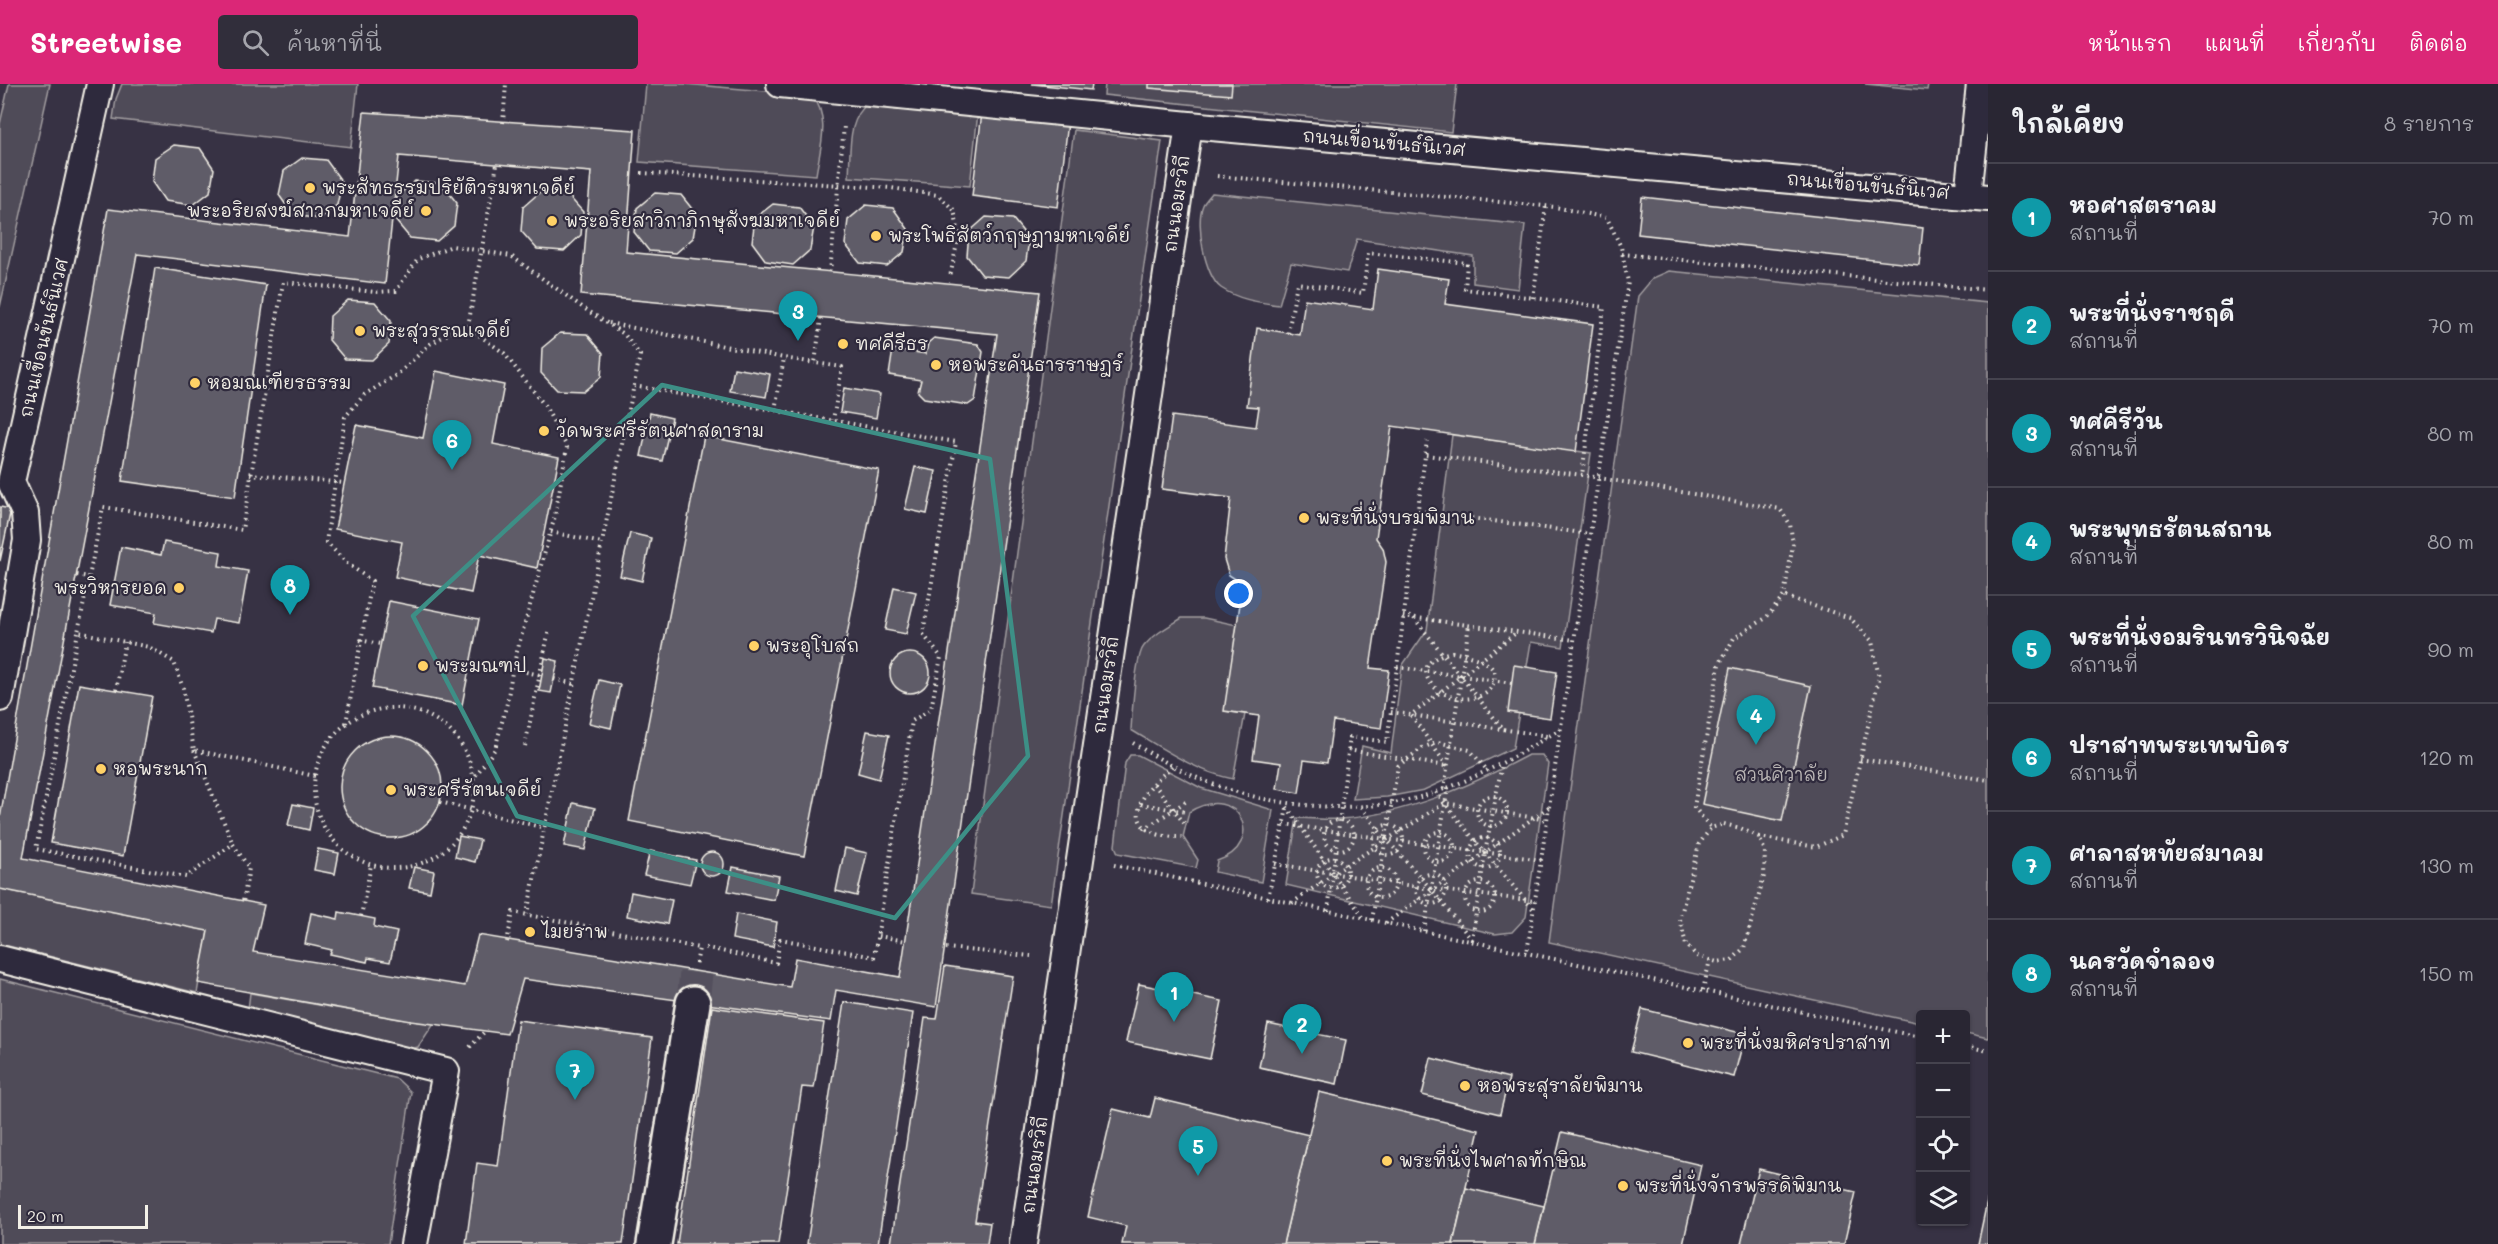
<!DOCTYPE html>
<html lang="th">
<head>
<meta charset="utf-8">
<style>
  body { margin:0; font-family:Mali,"Playpen Sans Thai",sans-serif; background:#312e3b; color:#f1f3f6 }
  .controls { position:absolute; right:18px; bottom:18px; display:grid; overflow:hidden; border-radius:6px; box-shadow:0 2px 4px #0004 }
  .controls button { width:54px; height:54px; display:grid; place-items:center; padding:0; border:0; border-bottom:2px solid #45434e; background:#292633; color:#f1f3f6; font:30px sans-serif }
  .scale { position:absolute; left:18px; bottom:15px; width:130px; box-sizing:border-box; padding-left:6px; border:3px solid #f4f1e8; border-top:0; font-size:16px; line-height:21px; white-space:nowrap; color:#f4f1e8; -webkit-text-stroke:4px #2f2a3d; paint-order:stroke }
  .you { position:absolute; left:1239px; top:510px; width:21px; height:21px; margin:-15px; border:4px solid #fff; border-radius:50%; background:#1a73e8; box-shadow:0 0 0 9px #1a73e833 }
  .badge { display:grid; place-items:center; width:39px; height:39px; border-radius:50%; background:#db2777; color:#fff; font-size:20px; font-weight:700 }
  .pin { position:absolute; translate:-50% -50px; filter:drop-shadow(0 2px 3px #0008) }
  .pin::after { content:''; position:absolute; top:32px; width:21px; height:18px; background:inherit; clip-path:polygon(0 0,100% 0,50% 100%) }
  .list { margin:0; padding:0; list-style:none }
  h2 { display:flex; justify-content:space-between; align-items:center; height:78px; margin:0; padding:0 24px; font-size:26px }
  h2 small { font-size:20px; font-weight:400; color:#a5a5ac }
  .list li { display:grid; grid-template-columns:39px 1fr auto; gap:18px; align-items:center; box-sizing:border-box; height:108px; padding:0 24px; border-top:2px solid #45434e }
  .list b { display:block; font-size:22px; white-space:nowrap }
  .list p { margin:0; font-size:20px; white-space:nowrap; color:#a5a5ac }
  .list em { font-size:20px; font-style:normal; color:#a5a5ac }
  .icon { flex:none; width:33px; height:33px; fill:none; stroke:currentColor; stroke-width:2; stroke-linecap:round; stroke-linejoin:round }
  .map { position:relative; flex:none; width:1988px; height:1160px; overflow:hidden }
  header { display:flex; align-items:center; gap:36px; box-sizing:border-box; height:84px; padding:0 30px; background:#db2777; color:#fff }
  header strong { font-size:28px }
  nav { display:flex; gap:33px; margin-inline-start:auto; font-size:21px }
  .search { width:420px; height:54px; background:#312e3b; display:flex; align-items:center; gap:15px; box-sizing:border-box; padding:0 21px; border-radius:6px; color:#a5a5ac; font-size:22px }
  main { display:flex }
  aside { flex:1; background:#292633 }
  .map>svg:first-child { display:block }
  .green { fill:#504b59; stroke:#a29ea0; stroke-width:1.5 }
  .building { fill:#5f5c67; stroke:#f4f1e8; stroke-width:1.5; fill-rule:evenodd }
  .lines { fill:none; stroke-linecap:round; stroke-linejoin:round }
  .pedestrian-tunnel { stroke:#534f5d; stroke-width:33; stroke-dasharray:33 16; stroke-linecap:butt }
  .service-casing { stroke:#f4f1e8; stroke-width:30 }
  .pedestrian-casing { stroke:#f4f1e8; stroke-width:38 }
  .path { stroke:#f4f1e8; stroke-width:4; stroke-dasharray:1.5 4.5; stroke-linecap:butt }
  .service { stroke:#2f2a3d; stroke-width:26 }
  .pedestrian { stroke:#2f2a3d; stroke-width:33 }
  .marked { fill:none; stroke:#3d8f86; stroke-width:4.5; stroke-linejoin:round }
  .poi-dot { fill:#ffd166; stroke:#2f2a3d; stroke-width:2 }
  .labels { text-anchor:middle; stroke-width:4.5; stroke-linejoin:round; paint-order:stroke }
  .street-label { font-size:18px; fill:#f4f1e8; stroke:#2f2a3d }
  .poi-label { font-size:18px; fill:#f4f1e8; stroke:#2f2a3d; text-anchor:start }
  .park-label { font-size:18px; fill:#bbb7b6; stroke:#2f2a3d }
</style>
</head>
<body>
<header>
<strong>Streetwise</strong>
<div class="search"><svg class="icon" aria-label="search" viewBox="0 0 24 24"><circle cx="10" cy="10" r="6"/><path d="M15 15l6 6"/></svg>ค้นหาที่นี่</div>
<nav><a>หน้าแรก</a><a>แผนที่</a><a>เกี่ยวกับ</a><a>ติดต่อ</a></nav>
</header>
<main>
<div class="map">
<svg width="1988" height="1160" viewBox="0 0 1988 1160">
  <rect width="100%" height="100%" fill="#373244"/>
  <filter id="ink" filterUnits="userSpaceOnUse"><feTurbulence type="fractalNoise" baseFrequency=".0167" numOctaves="2"/><feDisplacementMap in="SourceGraphic" scale="12" xChannelSelector="R" yChannelSelector="G"/><feConvolveMatrix kernelMatrix="1 2 1 2 8 2 1 2 1" color-interpolation-filters="sRGB"/></filter>
  <g filter="url(#ink)">
    <g class="green">
      <polygon points="9,0 50,0 0,223 0,40"/>
      <polygon points="122,0 358,0 351,63 113,35 116,15"/>
      <path d="M646 0H684L812 11C831 34 820 64 816 91L639 78Z"/>
      <polygon points="1105,0 1457,0 1451,48 1104,11"/>
      <polygon points="1865,0 1928,0 1927,6"/>
      <path d="M870 17 978 28 970 102 849 93C851 64 846 37 870 17Z"/>
      <polygon points="1074,46 1162,57 1051,821 971,810"/>
      <path d="M1212 109 1525 141 1518 205 1473 199V172L1357 155 1347 188 1291 179 1279 221C1258 218 1239 216 1221 204 1205 193 1195 139 1203 121 1205 117 1209 113 1212 109Z"/>
      <polygon points="1669,187 1988,219 1988,954 1966,949 1966,930 1920,930 1920,939 1549,858 1638,212 1653,194"/>
      <polygon points="1452,351 1591,369 1563,563 1531,558 1513,664 1424,706 1387,713 1353,715 1362,662 1391,669 1402,582 1427,546"/>
      <path d="M1182 534H1204L1237 541 1225 627 1245 630 1233 695C1195 687 1165 666 1131 646 1132 631 1135 572 1144 562 1154 550 1169 542 1182 534Z"/>
      <path d="M1130 671H1138L1201 704 1273 726 1261 798 1215 788 1217 777C1268 760 1239 697 1189 728L1183 753 1198 776 1196 784 1118 769 1115 762 1125 679Z"/>
      <path d="M1528 671H1542L1548 680 1526 833 1512 848 1495 850 1286 801 1297 734C1311 734 1325 736 1339 735 1406 731 1470 702 1528 671Z"/>
      <polygon points="0,805 208,847 197,909 0,860"/>
      <polygon points="0,895 397,995 411,1008 388,1160 0,1160"/>
      <polygon points="250,909 411,937 434,939 418,963 400,968 248,926"/>
    </g>
    <g class="building">
      <polygon points="1032,0 1092,0 1091,6"/>
      <polygon points="1149,0 1232,0 1231,11 1149,4"/>
      <path d="M364 28 635 46 626 168 1040 208 936 923 836 906 831 937 523 895 507 950 411 937 198 899 208 847 0 805V734L108 125 350 153ZM399 72 591 88 581 211 997 250 900 893 795 874 790 903 478 851 465 902 253 868 264 821 23 774 137 170 385 200Z"/>
      <polygon points="982,28 1068,38 1058,123 972,112"/>
      <polygon points="174,61 200,64 214,85 210,108 193,121 165,117 152,98 155,74"/>
      <polygon points="302,74 326,76 342,98 337,121 320,135 293,131 279,111 284,87"/>
      <polygon points="415,97 441,99 457,119 454,142 437,157 410,154 395,136 397,112"/>
      <polygon points="540,108 566,109 583,128 581,151 564,167 537,165 521,147 523,123"/>
      <polygon points="655,109 681,111 697,131 693,154 676,169 649,167 634,148 637,124"/>
      <polygon points="1642,113 1923,144 1919,181 1638,150"/>
      <polygon points="773,120 799,123 814,143 810,166 793,181 766,177 752,158 755,134"/>
      <polygon points="866,121 893,124 908,145 904,168 887,182 860,179 845,160 848,136"/>
      <polygon points="986,133 1013,135 1029,155 1026,177 1009,193 982,191 967,172 969,148"/>
      <polygon points="155,184 266,201 235,413 122,397"/>
      <polygon points="1378,185 1449,195 1445,220 1593,240 1576,368 1392,342 1376,454 1383,464 1386,478 1370,584 1389,586 1381,644 1333,637 1327,679 1304,676 1299,709 1277,705 1281,679 1253,675 1259,632 1224,627 1243,500 1229,491 1224,475 1231,414 1162,405 1172,332 1256,343 1259,323 1247,322 1257,244 1300,251 1305,215 1373,225"/>
      <polygon points="348,216 375,218 391,237 389,260 372,276 345,275 329,256 330,232"/>
      <polygon points="560,249 587,250 603,269 601,293 584,307 557,306 541,289 542,264"/>
      <polygon points="934,254 978,260 983,268 975,316 968,321 924,314 918,308 921,296 889,291 893,265 926,270 928,259"/>
      <polygon points="734,284 770,290 766,313 730,307"/>
      <polygon points="436,287 504,301 493,360 559,373 537,484 479,471 471,509 395,493 402,458 335,445 356,341 423,354"/>
      <polygon points="844,304 880,310 876,334 840,328"/>
      <polygon points="650,329 672,334 662,377 641,372"/>
      <polygon points="704,352 879,386 804,772 629,737"/>
      <polygon points="915,383 936,387 927,430 905,425"/>
      <polygon points="0,423 11,425 0,477"/>
      <polygon points="630,449 651,454 642,497 620,492"/>
      <polygon points="164,458 221,468 219,482 248,487 239,539 214,535 211,549 154,539 156,529 110,521 121,463 161,471"/>
      <polygon points="894,503 916,508 906,550 885,546"/>
      <polygon points="389,517 479,535 462,621 372,604"/>
      <circle cx="910" cy="589" r="20"/>
      <polygon points="545,574 558,577 551,609 539,607"/>
      <polygon points="1514,581 1557,588 1550,634 1508,628"/>
      <polygon points="1730,584 1811,602 1782,737 1702,720"/>
      <polygon points="599,596 620,601 611,644 589,639"/>
      <polygon points="79,600 152,612 123,772 51,759"/>
      <polygon points="867,647 889,651 879,695 858,689"/>
      <circle cx="391" cy="703" r="51"/>
      <polygon points="573,719 595,724 585,766 564,762"/>
      <polygon points="293,720 313,724 309,746 288,741"/>
      <polygon points="459,752 480,756 475,778 455,773"/>
      <polygon points="845,764 867,769 857,812 836,807"/>
      <polygon points="318,765 339,769 335,790 314,786"/>
      <polygon points="650,767 696,776 690,800 644,791"/>
      <circle cx="712" cy="780" r="12"/>
      <polygon points="414,783 434,787 430,808 409,804"/>
      <polygon points="733,783 779,792 774,816 728,807"/>
      <polygon points="631,808 672,816 667,840 627,832"/>
      <polygon points="339,828 375,835 374,843 397,848 390,878 368,874 367,878 330,870 332,866 305,860 311,829 338,835"/>
      <polygon points="736,830 777,838 773,863 732,855"/>
      <polygon points="945,882 1013,892 975,1137 990,1139 987,1160 891,1160 925,934 937,935"/>
      <polygon points="1139,900 1222,917 1210,975 1126,958"/>
      <polygon points="844,918 913,929 878,1160 807,1160"/>
      <polygon points="712,923 824,939 814,1004 802,1003 778,1160 677,1160"/>
      <polygon points="1642,925 1745,950 1734,993 1631,968"/>
      <polygon points="518,936 652,954 623,1160 466,1160 477,1079 498,1082"/>
      <polygon points="1268,940 1346,956 1337,1000 1259,983"/>
      <polygon points="1431,974 1509,994 1500,1030 1422,1011"/>
      <polygon points="1319,1008 1479,1046 1453,1160 1283,1160"/>
      <polygon points="1155,1014 1309,1051 1283,1160 1122,1160 1126,1142 1088,1133 1113,1025 1150,1034"/>
      <polygon points="1562,1048 1701,1081 1683,1160 1535,1160"/>
      <polygon points="1759,1085 1856,1108 1844,1160 1741,1160"/>
      <polygon points="1466,1104 1544,1122 1535,1160 1453,1160"/>
      <polygon points="1988,1113 1988,1160 1978,1160"/>
    </g>
    <g class="lines">
      <polyline class="pedestrian-tunnel" points="693,919 696,889"/>
      <g class="service-casing">
        <g id="service">
          <polyline points="780,0 1189,41 1988,114"/>
          <polyline points="1968,111 1980,0"/>
          <polyline points="0,614 27,456 25,429 11,398 100,0"/>
          <polyline points="0,875 446,987 414,1160"/>
          <polyline points="1023,1160 1189,41"/>
        </g>
      </g>
      <g class="pedestrian-casing">
        <polyline id="pedestrian" points="654,1160 693,919"/>
      </g>
      <g class="path">
        <polyline points="503,39 506,0"/>
        <polyline points="641,89 891,104 938,111 954,126 959,150 950,193"/>
        <polyline points="1217,92 1555,123 1607,134 1621,163 1628,198 1527,869"/>
        <polyline points="1622,170 1988,206"/>
        <polyline points="830,188 844,42"/>
        <polyline points="1533,214 1546,122"/>
        <polyline points="821,234 815,279 842,283 833,336"/>
        <polyline points="609,239 784,274"/>
        <polyline points="467,248 497,80"/>
        <polyline points="1288,249 1297,199 1363,209 1368,169 1467,179 1465,205 1604,223 1582,391"/>
        <polyline points="634,302 956,358 923,550 941,573 931,625 912,637 874,873 780,855 776,879 703,863"/>
        <polyline points="775,326 784,274 815,279"/>
        <polyline points="1426,371 1582,391 1780,425 1790,440 1793,460 1784,512 1766,534 1734,554 1719,581 1694,723 1711,744"/>
        <polyline points="250,390 344,399"/>
        <polyline points="1418,427 1590,450"/>
        <polyline points="551,448 602,459"/>
        <polyline points="77,491 88,493"/>
        <polyline points="1403,532 1574,556"/>
        <polyline points="1414,534 1503,645"/>
        <polyline points="78,548 36,765 186,793 233,760"/>
        <polyline points="360,556 380,560"/>
        <path d="M1452 568C1467 571 1504 578 1493 600 1491 606 1486 610 1480 612 1443 626 1396 580 1452 568Z"/>
        <polyline points="1397,583 1512,599"/>
        <polyline points="526,588 541,591"/>
        <polyline points="554,595 574,600"/>
        <polyline points="116,606 125,558"/>
        <circle cx="394" cy="704" r="80"/>
        <polyline points="1391,628 1547,652"/>
        <polyline points="346,639 372,497 348,480 326,458 345,333 364,311 398,290 430,260 455,246 476,249 504,269 545,322 567,363 555,432 513,582 507,619 495,665 473,695"/>
        <path d="M1133 659C1151 670 1170 681 1189 690 1258 723 1357 734 1430 710 1476 695 1519 671 1560 645"/>
        <polyline points="525,662 549,546"/>
        <polyline points="194,666 233,760 249,784 243,818"/>
        <polyline points="1348,666 1446,682"/>
        <polyline points="1860,675 1988,696"/>
        <path d="M1172 682C1164 690 1155 697 1148 706 1124 740 1150 754 1182 753"/>
        <polyline points="1447,682 1411,631 1517,548"/>
        <polyline points="315,692 194,666 183,604 174,578 149,563 78,548 103,423 242,446 283,198 375,208 396,207 418,175 452,162 511,172 582,223 624,250 640,271 527,830"/>
        <polyline points="1154,700 1184,739"/>
        <polyline points="1444,705 1469,541"/>
        <polyline points="1436,708 1485,769 1533,825"/>
        <circle cx="1492" cy="727" r="15"/>
        <polyline points="440,718 545,744"/>
        <polyline points="1141,720 1187,728"/>
        <polyline points="1287,723 1363,833"/>
        <polyline points="1361,723 1385,755"/>
        <circle cx="1339" cy="751" r="15"/>
        <polyline points="1284,740 1385,755"/>
        <polygon points="1724,740 1740,744 1759,753 1765,767 1764,792 1744,864 1732,876 1717,878 1697,872 1686,861 1680,835 1699,760 1711,744"/>
        <circle cx="1388" cy="756" r="15"/>
        <polyline points="1144,745 1188,716"/>
        <circle cx="1439" cy="763" r="15"/>
        <polyline points="1759,753 1816,763 1843,751 1879,594 1872,557 1850,534 1784,512"/>
        <circle cx="1485" cy="769" r="15"/>
        <circle cx="1332" cy="789" r="15"/>
        <polyline points="1275,780 1431,805 1535,817"/>
        <polyline points="1114,781 1920,953"/>
        <circle cx="1381" cy="799" r="15"/>
        <circle cx="1431" cy="805" r="15"/>
        <circle cx="1480" cy="813" r="15"/>
        <polyline points="1268,814 1287,724"/>
        <polyline points="1292,819 1345,782 1445,719 1547,736"/>
        <polyline points="1328,827 1350,653 1387,658 1427,357"/>
        <polyline points="361,832 371,781"/>
        <polyline points="1372,836 1398,682 1422,664 1438,658 1470,666 1487,686"/>
        <polyline points="1386,839 1549,723"/>
        <polyline points="1424,847 1448,703"/>
        <polyline points="878,852 906,857"/>
        <polyline points="1472,856 1431,805 1386,755 1542,776"/>
        <polyline points="1472,856 1485,769 1502,680"/>
        <polyline points="507,858 513,828 699,864 696,882"/>
        <polyline points="946,864 1031,872"/>
        <polyline points="1703,906 1710,876"/>
        <polyline points="1966,962 1988,967"/>
        <polyline points="470,963 486,946"/>
      </g>
      <use href="#service" class="service"/>
      <use href="#pedestrian" class="pedestrian"/>
    </g>
  </g>
  <path class="marked" d="M662 301 990 375 1028 672 895 834 517 732 413 532Z"/>
  <g class="poi-dot">
    <circle cx="310" cy="104" r="6"/>
    <circle cx="426" cy="127" r="6"/>
    <circle cx="552" cy="137" r="6"/>
    <circle cx="876" cy="152" r="6"/>
    <circle cx="360" cy="247" r="6"/>
    <circle cx="843" cy="260" r="6"/>
    <circle cx="936" cy="281" r="6"/>
    <circle cx="195" cy="299" r="6"/>
    <circle cx="544" cy="347" r="6"/>
    <circle cx="1304" cy="434" r="6"/>
    <circle cx="179" cy="504" r="6"/>
    <circle cx="754" cy="562" r="6"/>
    <circle cx="423" cy="582" r="6"/>
    <circle cx="101" cy="685" r="6"/>
    <circle cx="391" cy="706" r="6"/>
    <circle cx="530" cy="848" r="6"/>
    <circle cx="1688" cy="959" r="6"/>
    <circle cx="1465" cy="1002" r="6"/>
    <circle cx="1387" cy="1077" r="6"/>
    <circle cx="1623" cy="1102" r="6"/>
  </g>
  <g class="labels">
    <g class="street-label">
      <text transform="translate(1384 59) rotate(5)" y="6">ถนนเขื่อนขันธ์นิเวศ</text>
      <text transform="translate(1868 102) rotate(5)" y="6">ถนนเขื่อนขันธ์นิเวศ</text>
      <text transform="translate(1177 120) rotate(-82)" y="6">ถนนอมรวิถี</text>
      <text transform="translate(44 254) rotate(-77)" y="6">ถนนเขื่อนขันธ์นิเวศ</text>
      <text transform="translate(1106 601) rotate(-82)" y="6">ถนนอมรวิถี</text>
      <text transform="translate(1035 1081) rotate(-82)" y="6">ถนนอมรวิถี</text>
    </g>
    <g class="poi-label">
      <text x="322" y="110">พระสัทธรรมปริยัติวรมหาเจดีย์</text>
      <text x="414" y="133" text-anchor="end">พระอริยสงฆ์สาวกมหาเจดีย์</text>
      <text x="564" y="143">พระอริยสาวิกาภิกษุสังฆมหาเจดีย์</text>
      <text x="888" y="158">พระโพธิสัตว์กฤษฎามหาเจดีย์</text>
      <text x="372" y="253">พระสุวรรณเจดีย์</text>
      <text x="855" y="266">ทศคีรีธร</text>
      <text x="948" y="287">หอพระคันธารราษฎร์</text>
      <text x="207" y="305">หอมณเฑียรธรรม</text>
      <text x="556" y="353">วัดพระศรีรัตนศาสดาราม</text>
      <text x="1316" y="440">พระที่นั่งบรมพิมาน</text>
      <text x="167" y="510" text-anchor="end">พระวิหารยอด</text>
      <text x="766" y="568">พระอุโบสถ</text>
      <text x="435" y="588">พระมณฑป</text>
      <text x="113" y="691">หอพระนาก</text>
      <text x="403" y="712">พระศรีรัตนเจดีย์</text>
      <text x="542" y="854">ไมยราพ</text>
      <text x="1700" y="965">พระที่นั่งมหิศรปราสาท</text>
      <text x="1477" y="1008">หอพระสุราลัยพิมาน</text>
      <text x="1399" y="1083">พระที่นั่งไพศาลทักษิณ</text>
      <text x="1635" y="1108">พระที่นั่งจักรพรรดิพิมาน</text>
    </g>
    <g class="park-label">
      <text x="1781" y="697">สวนศิวาลัย</text>
    </g>
  </g>
</svg>
<div class="controls">
<button>+</button>
<button>−</button>
<button><svg class="icon" aria-label="locate" viewBox="0 0 24 24"><circle cx="12" cy="12" r="6"/><path d="M12 2v4M12 18v4M2 12h4M18 12h4"/></svg></button>
<button><svg class="icon" aria-label="layers" viewBox="0 0 24 24"><path d="M12 4l9 5-9 5-9-5zM3 14l9 5 9-5"/></svg></button>
</div>
<div class="scale">20 m</div>
<div class="you"></div>
<div class="pin badge" style="left:1174px;top:938px;background:#0f9aa8">1</div>
<div class="pin badge" style="left:1302px;top:970px;background:#0f9aa8">2</div>
<div class="pin badge" style="left:798px;top:257px;background:#0f9aa8">3</div>
<div class="pin badge" style="left:1756px;top:661px;background:#0f9aa8">4</div>
<div class="pin badge" style="left:1198px;top:1092px;background:#0f9aa8">5</div>
<div class="pin badge" style="left:452px;top:386px;background:#0f9aa8">6</div>
<div class="pin badge" style="left:575px;top:1016px;background:#0f9aa8">7</div>
<div class="pin badge" style="left:290px;top:531px;background:#0f9aa8">8</div>
</div>
<aside>
<h2>ใกล้เคียง<small>8 รายการ</small></h2>
<ul class="list">
<li><span class="badge" style="background:#0f9aa8">1</span><div><b>หอศาสตราคม</b><p>สถานที่</p></div><em>70 m</em></li>
<li><span class="badge" style="background:#0f9aa8">2</span><div><b>พระที่นั่งราชฤดี</b><p>สถานที่</p></div><em>70 m</em></li>
<li><span class="badge" style="background:#0f9aa8">3</span><div><b>ทศคีรีวัน</b><p>สถานที่</p></div><em>80 m</em></li>
<li><span class="badge" style="background:#0f9aa8">4</span><div><b>พระพุทธรัตนสถาน</b><p>สถานที่</p></div><em>80 m</em></li>
<li><span class="badge" style="background:#0f9aa8">5</span><div><b>พระที่นั่งอมรินทรวินิจฉัย</b><p>สถานที่</p></div><em>90 m</em></li>
<li><span class="badge" style="background:#0f9aa8">6</span><div><b>ปราสาทพระเทพบิดร</b><p>สถานที่</p></div><em>120 m</em></li>
<li><span class="badge" style="background:#0f9aa8">7</span><div><b>ศาลาสหทัยสมาคม</b><p>สถานที่</p></div><em>130 m</em></li>
<li><span class="badge" style="background:#0f9aa8">8</span><div><b>นครวัดจำลอง</b><p>สถานที่</p></div><em>150 m</em></li>
</ul>
</aside>
</main>
</body>
</html>
